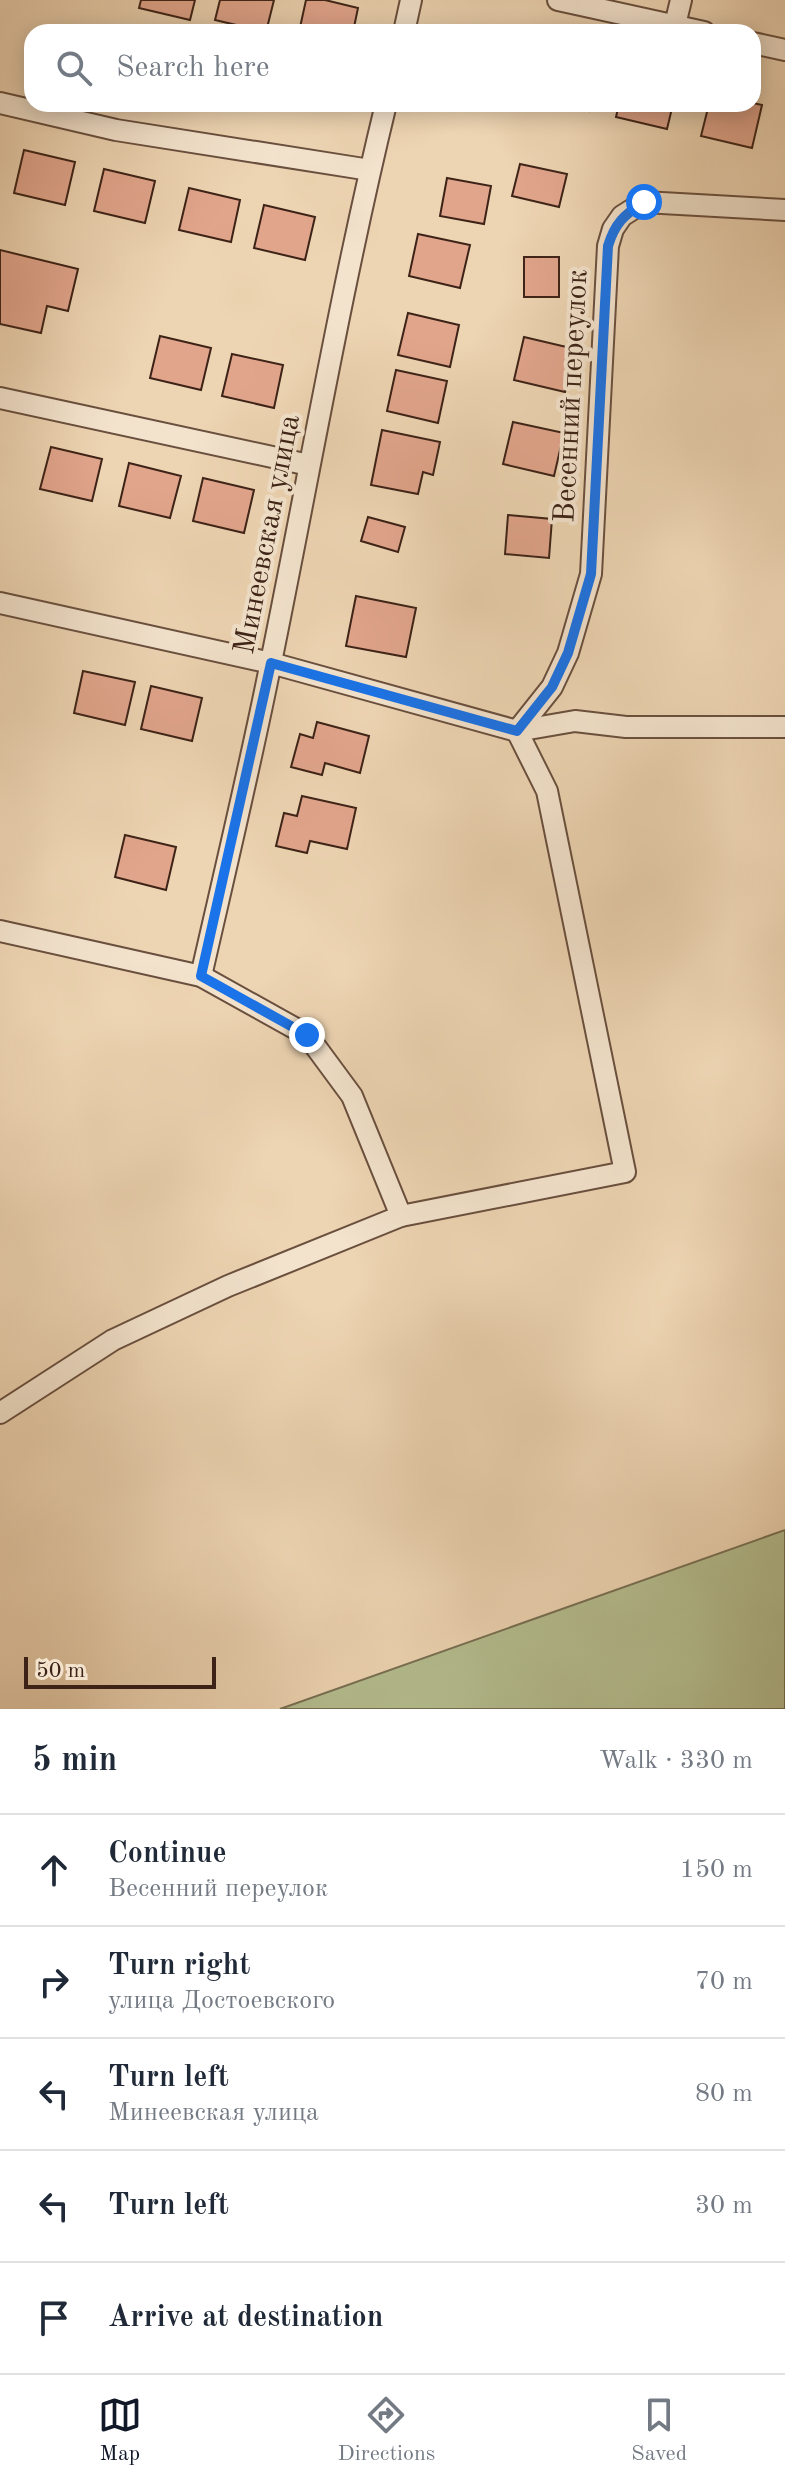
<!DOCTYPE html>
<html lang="en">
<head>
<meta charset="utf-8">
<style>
  body { margin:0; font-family:"Old Standard TT",serif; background:#f6f6f7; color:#1f2937 }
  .scale { position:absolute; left:24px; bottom:20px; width:192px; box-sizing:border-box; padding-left:8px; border:4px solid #3d2317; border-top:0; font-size:22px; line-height:28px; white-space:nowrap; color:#3d2317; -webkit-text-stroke:6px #f3e3cd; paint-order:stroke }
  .stop { position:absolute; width:24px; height:24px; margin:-18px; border:6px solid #1a73e8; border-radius:50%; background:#fff }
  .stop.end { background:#1a73e8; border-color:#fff; box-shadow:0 2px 8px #0008 }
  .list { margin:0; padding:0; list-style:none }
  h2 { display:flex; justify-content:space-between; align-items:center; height:104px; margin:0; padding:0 32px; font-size:34px }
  h2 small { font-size:26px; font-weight:400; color:#747a83 }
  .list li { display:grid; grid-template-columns:52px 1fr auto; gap:24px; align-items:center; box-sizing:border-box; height:112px; padding:0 32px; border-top:2px solid #e0e1e3 }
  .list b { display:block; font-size:30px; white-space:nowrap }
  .list p { margin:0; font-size:26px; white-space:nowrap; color:#747a83 }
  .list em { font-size:26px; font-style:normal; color:#747a83 }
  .icon { flex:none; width:44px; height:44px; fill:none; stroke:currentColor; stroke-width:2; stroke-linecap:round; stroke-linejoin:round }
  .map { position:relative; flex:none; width:785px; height:1709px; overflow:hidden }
  .search { position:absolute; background:#fff; box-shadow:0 4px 20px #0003; left:24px; right:24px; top:24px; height:88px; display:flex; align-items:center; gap:20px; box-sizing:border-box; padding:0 28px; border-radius:24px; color:#747a83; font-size:30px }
  .sheet { height:664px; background:#fff }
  nav { display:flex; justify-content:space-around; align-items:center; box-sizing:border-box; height:112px; border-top:2px solid #e0e1e3; background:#fff; font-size:22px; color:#747a83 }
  nav a { display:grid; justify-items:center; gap:4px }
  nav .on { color:#111827 }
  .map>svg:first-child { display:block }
  .green { fill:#b4bd8f; stroke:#787053; stroke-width:2 }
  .building { fill:#e1a58c; stroke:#3d2317; stroke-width:2 }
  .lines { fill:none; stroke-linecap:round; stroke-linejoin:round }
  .street-casing { stroke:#694f3e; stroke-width:24 }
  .street { stroke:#f3e3cd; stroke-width:20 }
  .route { stroke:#1a73e8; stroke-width:10 }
  .labels { text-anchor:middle; stroke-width:8; stroke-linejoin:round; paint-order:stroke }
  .street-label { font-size:30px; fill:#3d2317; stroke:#f3e3cd }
</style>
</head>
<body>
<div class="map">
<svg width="785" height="1709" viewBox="0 0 785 1709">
  <rect width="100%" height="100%" fill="#edd4b2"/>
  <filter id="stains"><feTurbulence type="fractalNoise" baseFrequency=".0025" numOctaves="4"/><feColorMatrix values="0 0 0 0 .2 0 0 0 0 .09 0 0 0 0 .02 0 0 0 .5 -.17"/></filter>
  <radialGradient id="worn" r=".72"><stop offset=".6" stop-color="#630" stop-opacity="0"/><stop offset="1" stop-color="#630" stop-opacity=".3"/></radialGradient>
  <polygon class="green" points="785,1530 785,1709 280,1709"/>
  <g class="building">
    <polygon points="141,0 195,0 190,20 139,8"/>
    <polygon points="220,0 274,0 266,32 215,20"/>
    <polygon points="306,0 325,0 358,8 353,32 299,32"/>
    <polygon points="753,103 762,105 752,148 701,136 709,104"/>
    <polygon points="557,104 591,104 589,111"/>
    <polygon points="619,104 673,104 667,129 616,117"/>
    <polygon points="24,150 75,162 65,205 14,193"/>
    <polygon points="520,164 567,174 559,207 512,196"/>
    <polygon points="104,169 155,181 145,223 94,211"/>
    <polygon points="447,178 491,186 484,224 440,216"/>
    <polygon points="189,188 240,200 231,242 179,230"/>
    <polygon points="264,205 315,217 305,260 254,248"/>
    <polygon points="418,234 470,245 460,288 409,276"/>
    <polygon points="0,250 78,269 68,311 47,306 41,333 0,324"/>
    <rect x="524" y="257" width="35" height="40"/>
    <polygon points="408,313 459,325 450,367 398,355"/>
    <polygon points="160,336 211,348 201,390 150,378"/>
    <polygon points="524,337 575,349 565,392 514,380"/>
    <polygon points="232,354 283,365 274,408 222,396"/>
    <polygon points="396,370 447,381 438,423 387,411"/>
    <polygon points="513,422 564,433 554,476 503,464"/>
    <polygon points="382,430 440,442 433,475 423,472 418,494 371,485"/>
    <polygon points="51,447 102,459 92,501 40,489"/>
    <polygon points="129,463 181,476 170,518 119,506"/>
    <polygon points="203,478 254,490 244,533 193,521"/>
    <polygon points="508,515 552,519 549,558 505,554"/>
    <polygon points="368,517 405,527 398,552 361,541"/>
    <polygon points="356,596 416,608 406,657 346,646"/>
    <polygon points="83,671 135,682 125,725 74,713"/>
    <polygon points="151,686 202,698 192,741 141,729"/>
    <polygon points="317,722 369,736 360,773 325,763 322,775 291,767 300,734 313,738"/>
    <polygon points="302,796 356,808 347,849 310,841 307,853 276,846 284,813 297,816"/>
    <polygon points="125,835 176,847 166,890 115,877"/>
  </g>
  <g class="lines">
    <g class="street-casing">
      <g id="street">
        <polyline points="558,0 704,32"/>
        <polyline points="675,25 681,0"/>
        <polyline points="404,32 411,0"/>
        <polyline points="753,43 785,50"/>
        <polyline points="0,103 116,130 370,170"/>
        <polyline points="0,398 309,465"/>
        <polyline points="0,603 271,663 517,731 575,721 626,727 785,727"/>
        <polyline points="517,731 552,687 568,653 591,574 608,246 613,229 622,216 644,202 785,210"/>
        <polyline points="0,931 201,976 307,1035 352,1096 401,1216"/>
        <path d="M201 976C225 871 250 767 271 662 309 476 341 289 386 104"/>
        <polyline points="0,1413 113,1340 228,1286 401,1216 625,1172 547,791 517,731"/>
      </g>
    </g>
    <use href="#street" class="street"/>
  </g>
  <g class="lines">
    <path class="route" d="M307 1035 201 976 271 663 517 731 552 687 568 653 591 574 608 246C615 223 624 215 644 202"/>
  </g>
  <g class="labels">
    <g class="street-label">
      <text transform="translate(570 396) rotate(-87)" y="10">Весенний переулок</text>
      <text transform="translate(266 534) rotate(-79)" y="10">Минеевская улица</text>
    </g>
  </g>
  <rect width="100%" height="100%" filter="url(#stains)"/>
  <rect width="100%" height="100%" fill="url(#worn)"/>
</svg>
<div class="scale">50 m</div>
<div class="stop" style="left:644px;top:202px"></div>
<div class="stop end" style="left:307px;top:1035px"></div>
<div class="search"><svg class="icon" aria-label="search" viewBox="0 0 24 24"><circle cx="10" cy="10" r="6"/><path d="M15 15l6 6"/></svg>Search here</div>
</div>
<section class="sheet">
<h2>5 min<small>Walk · 330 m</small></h2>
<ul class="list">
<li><svg class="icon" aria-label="ahead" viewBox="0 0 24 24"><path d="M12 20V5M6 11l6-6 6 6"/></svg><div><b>Continue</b><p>Весенний переулок</p></div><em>150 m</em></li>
<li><svg class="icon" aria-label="right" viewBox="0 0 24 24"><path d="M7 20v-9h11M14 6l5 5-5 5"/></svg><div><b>Turn right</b><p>улица Достоевского</p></div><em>70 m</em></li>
<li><svg class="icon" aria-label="left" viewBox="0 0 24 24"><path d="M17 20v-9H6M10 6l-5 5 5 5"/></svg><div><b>Turn left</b><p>Минеевская улица</p></div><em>80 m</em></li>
<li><svg class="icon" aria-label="left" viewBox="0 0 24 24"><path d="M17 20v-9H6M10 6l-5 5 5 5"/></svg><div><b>Turn left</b></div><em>30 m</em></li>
<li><svg class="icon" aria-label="arrive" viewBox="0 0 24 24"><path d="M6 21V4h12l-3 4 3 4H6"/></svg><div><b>Arrive at destination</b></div></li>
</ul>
</section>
<nav>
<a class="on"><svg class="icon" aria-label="map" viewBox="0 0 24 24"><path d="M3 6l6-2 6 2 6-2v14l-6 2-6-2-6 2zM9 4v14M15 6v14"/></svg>Map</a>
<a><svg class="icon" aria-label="directions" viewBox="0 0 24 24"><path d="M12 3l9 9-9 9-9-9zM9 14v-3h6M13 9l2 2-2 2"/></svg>Directions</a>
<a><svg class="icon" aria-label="saved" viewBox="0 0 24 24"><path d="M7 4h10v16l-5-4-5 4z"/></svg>Saved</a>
</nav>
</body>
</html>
